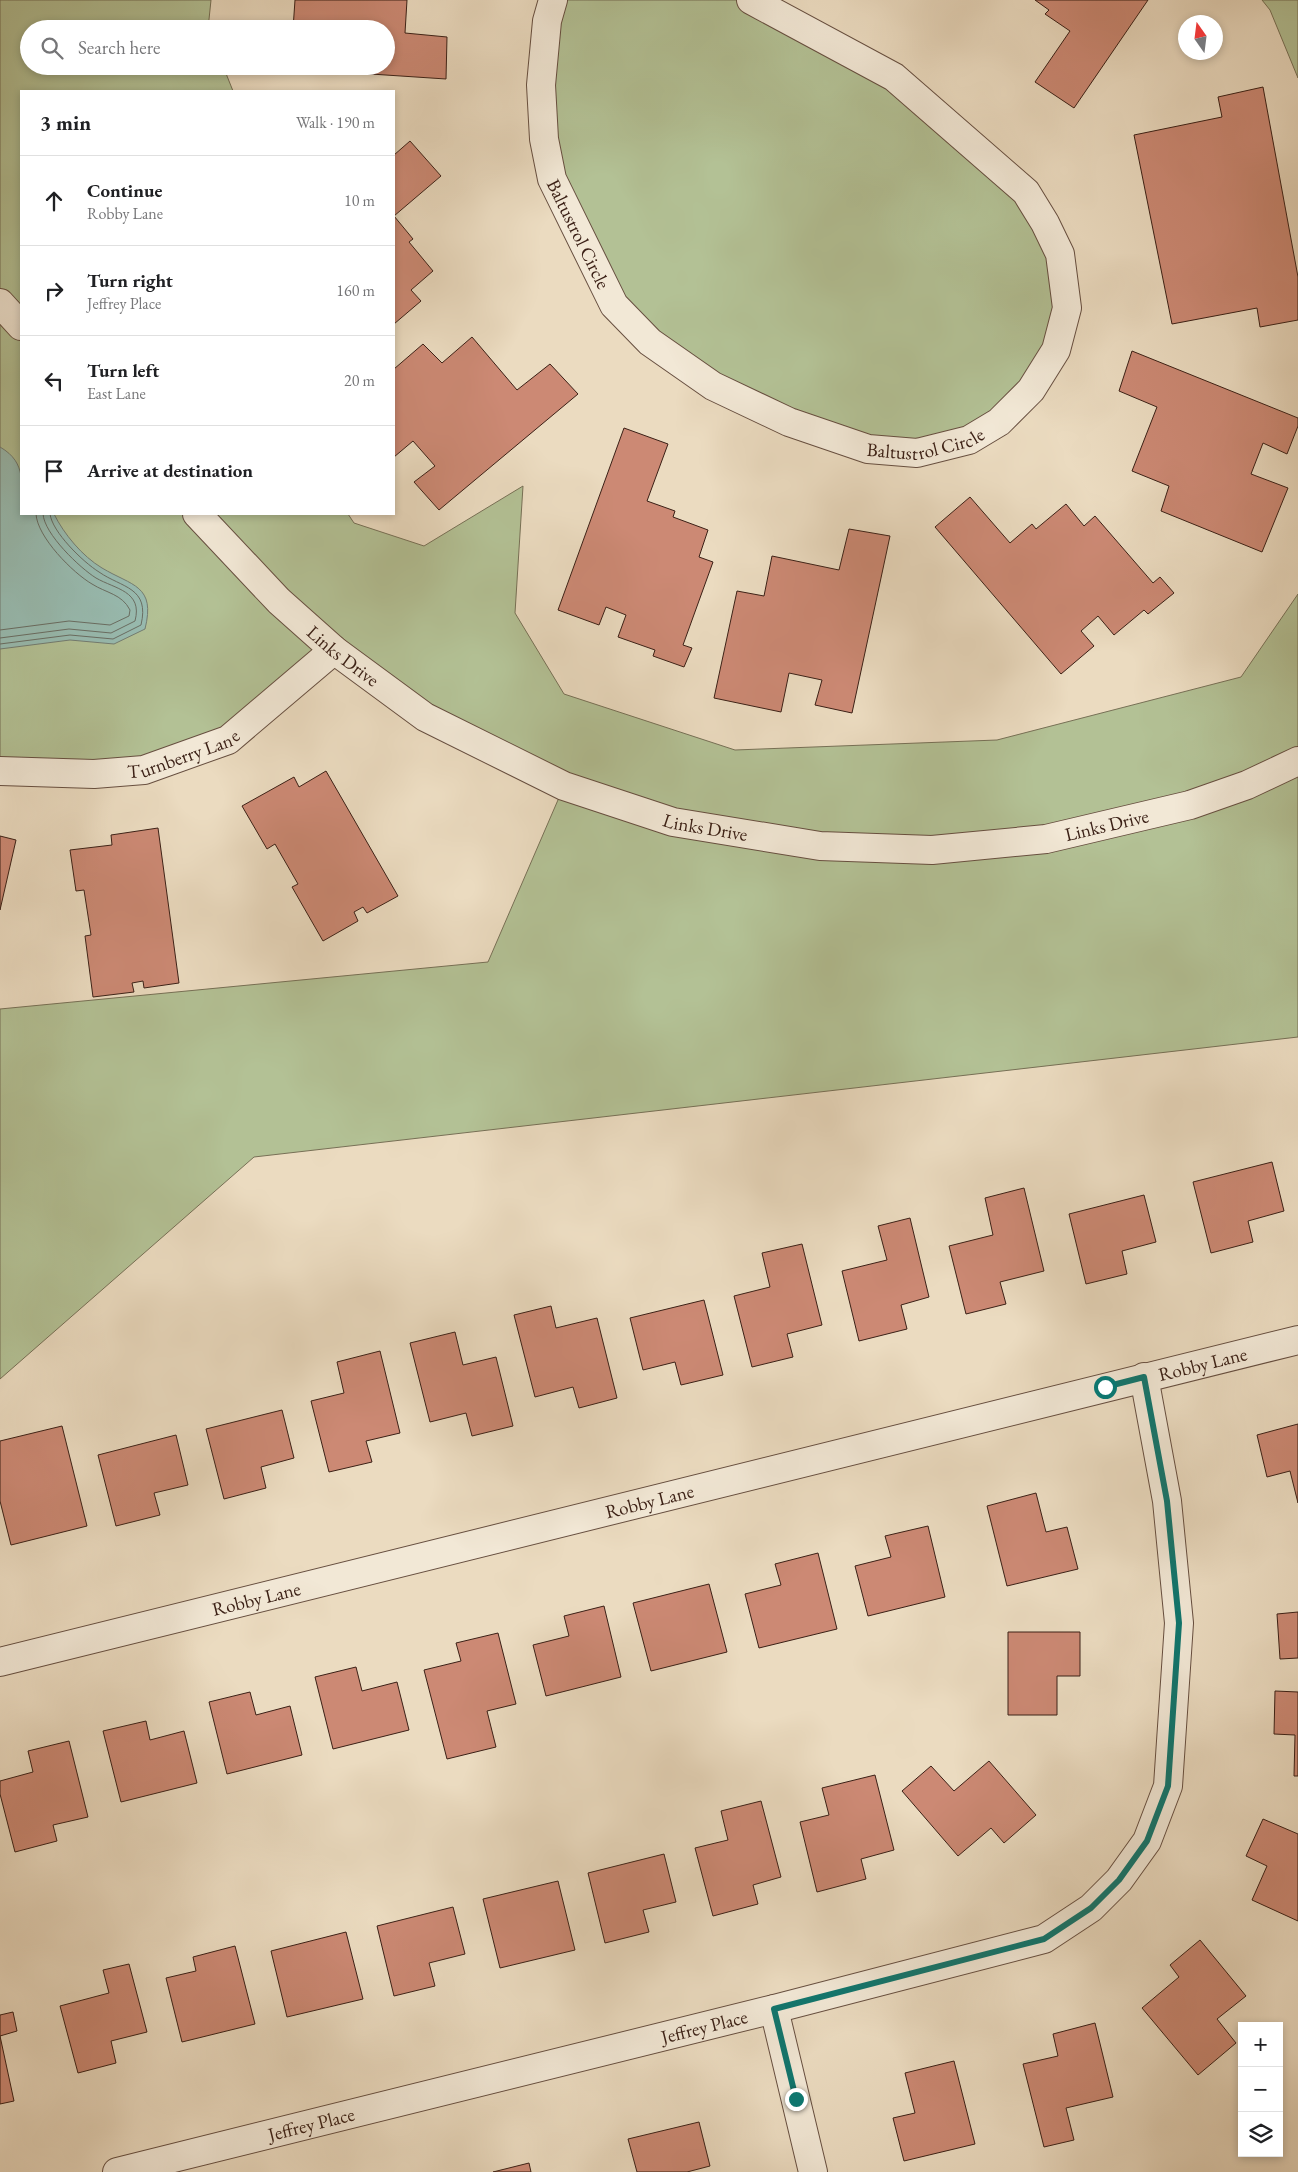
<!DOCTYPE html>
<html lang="en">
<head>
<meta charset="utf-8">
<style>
  body { margin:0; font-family:"EB Garamond",serif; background:#f6f6f6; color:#202124 }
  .controls { position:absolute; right:15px; bottom:15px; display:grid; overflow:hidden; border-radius:0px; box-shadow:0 2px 8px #0003 }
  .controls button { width:45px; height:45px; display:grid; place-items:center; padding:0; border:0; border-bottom:1px solid #e0e0e0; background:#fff; color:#202124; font:25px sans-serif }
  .compass { position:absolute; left:1178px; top:15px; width:45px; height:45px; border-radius:50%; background:#fff; box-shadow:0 2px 8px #0003; rotate:346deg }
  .stop { position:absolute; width:15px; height:15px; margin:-11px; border:4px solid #0f766e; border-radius:50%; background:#fff }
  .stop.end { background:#0f766e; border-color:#fff; box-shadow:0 1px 5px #0008 }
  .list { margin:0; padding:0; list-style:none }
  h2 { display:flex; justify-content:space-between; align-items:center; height:65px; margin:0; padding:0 20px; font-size:21px }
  h2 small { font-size:16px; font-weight:400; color:#757577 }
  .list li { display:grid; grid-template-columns:32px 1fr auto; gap:15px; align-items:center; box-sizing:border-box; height:90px; padding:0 20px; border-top:1px solid #e0e0e0 }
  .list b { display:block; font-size:19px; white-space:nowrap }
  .list p { margin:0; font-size:16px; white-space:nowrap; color:#757577 }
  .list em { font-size:16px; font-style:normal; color:#757577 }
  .icon { flex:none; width:28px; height:28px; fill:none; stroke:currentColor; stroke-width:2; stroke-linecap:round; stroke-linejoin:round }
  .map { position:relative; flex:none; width:1298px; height:2172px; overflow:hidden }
  .search { position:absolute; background:#fff; box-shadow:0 2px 8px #0003; left:20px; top:20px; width:375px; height:55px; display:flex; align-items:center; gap:12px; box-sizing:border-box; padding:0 18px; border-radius:28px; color:#757577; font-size:19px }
  .panel { position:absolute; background:#fff; box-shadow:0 2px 8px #0003; left:20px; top:90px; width:375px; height:425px; border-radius:0px }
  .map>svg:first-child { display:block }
  .green { fill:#b3c195; stroke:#777056 }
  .water { fill:#98bbb0; stroke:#737d72 }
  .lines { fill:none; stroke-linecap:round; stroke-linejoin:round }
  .shore { stroke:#6a6e63; stroke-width:1 }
  .building { fill:#cc8974; stroke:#3b2016 }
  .minor-casing { stroke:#674f40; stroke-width:30 }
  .minor { stroke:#f2e8d6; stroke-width:28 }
  .route { stroke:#0f766e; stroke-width:6 }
  .labels { text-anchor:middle; stroke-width:4; stroke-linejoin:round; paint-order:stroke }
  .street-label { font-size:19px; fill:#3b2016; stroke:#f2e8d6 }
</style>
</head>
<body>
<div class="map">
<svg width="1298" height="2172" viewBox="0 0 1298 2172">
  <rect width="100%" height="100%" fill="#ebdbc0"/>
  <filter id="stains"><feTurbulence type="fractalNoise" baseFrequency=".004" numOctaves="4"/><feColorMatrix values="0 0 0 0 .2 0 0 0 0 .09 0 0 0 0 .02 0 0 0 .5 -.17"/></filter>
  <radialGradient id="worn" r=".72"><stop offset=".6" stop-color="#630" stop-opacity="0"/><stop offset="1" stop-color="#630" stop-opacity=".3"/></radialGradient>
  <g class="green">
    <polygon points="0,0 211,0 208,29 29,29 29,66 223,66 233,91 21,91 21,514 348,514 354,523 424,546 523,486 515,613 564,694 735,750 997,740 1241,677 1298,594 1298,1037 254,1157 0,1379 0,1009 488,962 564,786 334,650 228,740 144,770 0,771"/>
    <polygon points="553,0 751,0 894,77 1026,192 1067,308 999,422 868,449 650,342 552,179"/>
    <polygon points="1262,0 1298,0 1298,78 1270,10"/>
  </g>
  <path class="water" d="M0 447C28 463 21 486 21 514H54C64 534 82 556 102 568 132 586 156 585 145 629L114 644 70 640 0 649Z"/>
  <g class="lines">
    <g class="shore">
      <path d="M0 630 69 621 110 625 129 616 130 610C122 594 106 593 92 584 73 573 37 537 36 514"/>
      <path d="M0 638 69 629 111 633 135 621C143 591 115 589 96 578 80 568 44 534 43 514"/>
      <path d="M0 644 70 635 113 639 141 625C150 587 122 588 99 572 83 562 52 532 50 514"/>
    </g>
  </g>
  <g class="building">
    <polygon points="295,0 407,0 405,33 447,37 446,79 265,67 386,66 386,29 293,29"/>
    <polygon points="1035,0 1148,0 1074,108 1035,82 1070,31 1045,14 1049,10"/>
    <polygon points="1263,87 1298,277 1298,320 1260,327 1257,308 1172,324 1134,135 1222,117 1218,97"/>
    <polygon points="410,141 441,176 394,216 413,239 409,242 433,271 411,290 421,301 394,324 394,155"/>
    <polygon points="472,337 517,390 550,364 578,394 439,510 414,482 435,466 413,441 394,457 394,369 423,344 442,363"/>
    <polygon points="1132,351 1298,418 1298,426 1287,454 1263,443 1251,474 1288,488 1262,552 1161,511 1169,486 1132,471 1157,407 1119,391"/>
    <polygon points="624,428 668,444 647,501 675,511 673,517 708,530 699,557 713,562 683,645 692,648 684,667 653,656 655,650 618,637 626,615 606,607 599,625 558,610"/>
    <polygon points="970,497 1010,543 1032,524 1036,529 1066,504 1084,526 1095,516 1153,583 1160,577 1174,593 1148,614 1144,610 1114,635 1098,616 1081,631 1094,646 1061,674 935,527"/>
    <polygon points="849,529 890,536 852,713 815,705 822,680 789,673 781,712 714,698 737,591 764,596 772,556 839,570"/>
    <polygon points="326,771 398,896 367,913 363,907 354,912 358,921 323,941 292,887 298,884 275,844 267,849 242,806 294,777 299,787"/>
    <polygon points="158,828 179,983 144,988 143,981 132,983 134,992 93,997 85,936 91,935 84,890 76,891 70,850 112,845 111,835"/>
    <polygon points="0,836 16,840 0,910"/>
    <polygon points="1272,1162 1284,1211 1248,1221 1253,1242 1211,1253 1193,1182"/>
    <polygon points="1024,1188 1044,1271 1000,1282 1006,1304 966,1314 949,1246 993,1235 985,1198"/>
    <polygon points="1144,1195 1156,1242 1122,1251 1127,1274 1086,1284 1069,1214"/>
    <polygon points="910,1218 929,1297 901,1305 907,1329 859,1341 842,1271 887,1260 878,1226"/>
    <polygon points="802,1244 822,1325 787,1334 793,1357 752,1367 734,1296 770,1287 762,1253"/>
    <polygon points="704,1300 723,1375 681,1385 675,1362 643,1370 630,1318"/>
    <polygon points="551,1306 556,1328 597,1318 617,1398 579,1408 573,1387 535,1397 514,1315"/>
    <polygon points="455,1332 463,1365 496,1357 513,1426 472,1436 466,1413 430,1422 410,1343"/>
    <polygon points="380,1351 400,1433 366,1441 372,1462 329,1472 311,1401 344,1393 337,1362"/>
    <polygon points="282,1410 294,1458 261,1467 266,1488 224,1499 206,1429"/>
    <polygon points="1298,1424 1298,1503 1290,1471 1267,1477 1257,1435"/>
    <polygon points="62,1426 87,1526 11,1545 0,1501 0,1441"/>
    <polygon points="176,1435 188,1485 154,1493 160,1515 116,1526 98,1455"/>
    <polygon points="1036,1493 1046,1532 1067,1527 1078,1569 1007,1586 987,1506"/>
    <polygon points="928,1526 945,1597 868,1616 855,1566 891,1557 885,1536"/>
    <polygon points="818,1553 837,1629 759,1648 745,1594 781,1585 775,1564"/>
    <polygon points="709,1584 727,1652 651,1671 633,1603"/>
    <polygon points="604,1606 621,1677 546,1696 533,1645 569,1636 564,1616"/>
    <polygon points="1298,1612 1298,1658 1280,1659 1277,1614"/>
    <polygon points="1008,1632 1080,1632 1080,1676 1057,1676 1057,1715 1008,1715"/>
    <polygon points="498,1633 516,1704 487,1711 496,1747 447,1759 424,1670 461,1661 456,1643"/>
    <polygon points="356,1667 362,1691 397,1682 409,1730 333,1749 315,1677"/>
    <polygon points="1275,1691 1298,1692 1298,1776 1294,1776 1295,1735 1274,1734"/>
    <polygon points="250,1692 256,1715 290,1706 302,1755 227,1774 209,1702"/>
    <polygon points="146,1721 150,1740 184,1731 197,1783 121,1802 103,1731"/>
    <polygon points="69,1741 88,1817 53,1825 57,1841 15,1852 0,1794 0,1781 33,1772 28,1751"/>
    <polygon points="989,1761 1036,1815 1004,1843 991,1828 958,1856 902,1791 931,1766 954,1791"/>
    <polygon points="875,1775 894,1850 861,1859 866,1879 817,1892 800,1822 829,1815 822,1788"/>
    <polygon points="761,1801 781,1877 753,1885 758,1904 713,1916 695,1848 728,1840 721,1811"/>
    <polygon points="1263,1819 1298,1834 1298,1921 1252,1900 1267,1866 1246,1856"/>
    <polygon points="664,1854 676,1902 643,1910 649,1932 605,1943 588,1873"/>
    <polygon points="558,1881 575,1950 500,1968 483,1899"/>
    <polygon points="453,1907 465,1954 429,1963 435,1986 394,1996 377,1926"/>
    <polygon points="346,1932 363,1999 287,2017 271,1951"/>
    <polygon points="1200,1940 1246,1996 1217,2019 1236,2043 1198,2075 1142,2008 1179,1977 1170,1965"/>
    <polygon points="235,1946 255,2024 182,2042 166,1978 196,1971 193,1957"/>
    <polygon points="129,1964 147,2032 111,2041 116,2063 78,2073 60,2006 109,1993 103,1970"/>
    <polygon points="13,2012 17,2031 0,2036 14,2101 0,2104 0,2015"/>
    <polygon points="1095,2023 1113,2097 1066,2108 1074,2140 1044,2147 1023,2064 1058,2056 1053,2034"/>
    <polygon points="954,2061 975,2144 904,2161 893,2118 915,2113 905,2073"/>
    <polygon points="699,2122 710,2166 687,2172 637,2172 628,2139"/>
    <polygon points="529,2163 531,2172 493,2172"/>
  </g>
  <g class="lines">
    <g class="minor-casing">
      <g id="minor">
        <path id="s1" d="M553 0 547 21 541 85 544 139 552 179 614 305 650 342 713 386 789 422 868 449 917 453 969 440 999 422 1031 390 1056 350 1067 308 1060 254 1045 223 1026 192 894 77 751 0"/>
        <polyline points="0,303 21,326"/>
        <path id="s2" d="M197 514 279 601 334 650 425 717 564 786 673 822 820 846 932 850 1046 839 1190 805 1247 785 1298 761"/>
        <path id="s3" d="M0 771 94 774 144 770 228 740 334 650"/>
        <path id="s4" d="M0 1662 1298 1340"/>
        <polyline points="774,2009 813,2172"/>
        <path id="s5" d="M117 2172 774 2009 1044 1939 1091 1908 1119 1880 1147 1841 1168 1786 1179 1623 1167 1501 1144 1377"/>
      </g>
    </g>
    <use href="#minor" class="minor"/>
  </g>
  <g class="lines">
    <polyline class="route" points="796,2099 774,2009 1044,1939 1091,1908 1119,1880 1147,1841 1168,1786 1179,1623 1167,1501 1144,1377 1105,1387"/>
  </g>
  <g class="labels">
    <g class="street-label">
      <text dy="7" stroke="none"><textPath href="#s1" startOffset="242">Baltustrol Circle</textPath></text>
      <text dy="7" stroke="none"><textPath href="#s1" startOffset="676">Baltustrol Circle</textPath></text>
      <text dy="7" stroke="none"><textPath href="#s2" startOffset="204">Links Drive</textPath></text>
      <text dy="7" stroke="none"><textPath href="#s3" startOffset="186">Turnberry Lane</textPath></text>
      <text dy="7" stroke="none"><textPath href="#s2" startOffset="1014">Links Drive</textPath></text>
      <text dy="7" stroke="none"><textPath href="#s2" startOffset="609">Links Drive</textPath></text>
      <text dy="7" stroke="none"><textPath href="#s4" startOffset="1239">Robby Lane</textPath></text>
      <text dy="7" stroke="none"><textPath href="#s4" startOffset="669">Robby Lane</textPath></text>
      <text dy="7" stroke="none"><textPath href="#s4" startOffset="264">Robby Lane</textPath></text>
      <text dy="7" stroke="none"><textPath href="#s5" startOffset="605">Jeffrey Place</textPath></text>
      <text dy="7" stroke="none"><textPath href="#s5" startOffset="200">Jeffrey Place</textPath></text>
    </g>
  </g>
  <rect width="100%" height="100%" filter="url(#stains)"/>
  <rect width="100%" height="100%" fill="url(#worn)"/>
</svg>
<div class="controls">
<button>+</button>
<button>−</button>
<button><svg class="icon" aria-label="layers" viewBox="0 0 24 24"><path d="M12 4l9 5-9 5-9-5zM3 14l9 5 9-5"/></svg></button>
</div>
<svg class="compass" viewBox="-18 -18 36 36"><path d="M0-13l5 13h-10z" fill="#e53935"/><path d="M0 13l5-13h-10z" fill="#757577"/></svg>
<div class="stop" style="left:1105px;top:1387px"></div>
<div class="stop end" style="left:796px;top:2099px"></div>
<div class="search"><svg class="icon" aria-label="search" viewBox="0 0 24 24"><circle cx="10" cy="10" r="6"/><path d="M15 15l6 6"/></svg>Search here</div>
<section class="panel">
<h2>3 min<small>Walk · 190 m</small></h2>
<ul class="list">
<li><svg class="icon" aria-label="ahead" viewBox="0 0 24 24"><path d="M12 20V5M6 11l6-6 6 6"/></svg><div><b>Continue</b><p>Robby Lane</p></div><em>10 m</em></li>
<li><svg class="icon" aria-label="right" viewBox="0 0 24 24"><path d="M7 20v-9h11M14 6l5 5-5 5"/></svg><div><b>Turn right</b><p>Jeffrey Place</p></div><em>160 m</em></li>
<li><svg class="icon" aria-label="left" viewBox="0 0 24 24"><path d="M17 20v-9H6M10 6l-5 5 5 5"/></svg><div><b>Turn left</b><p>East Lane</p></div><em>20 m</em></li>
<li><svg class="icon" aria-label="arrive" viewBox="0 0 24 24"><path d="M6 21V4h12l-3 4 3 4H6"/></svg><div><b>Arrive at destination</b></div></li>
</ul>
</section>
</div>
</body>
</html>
